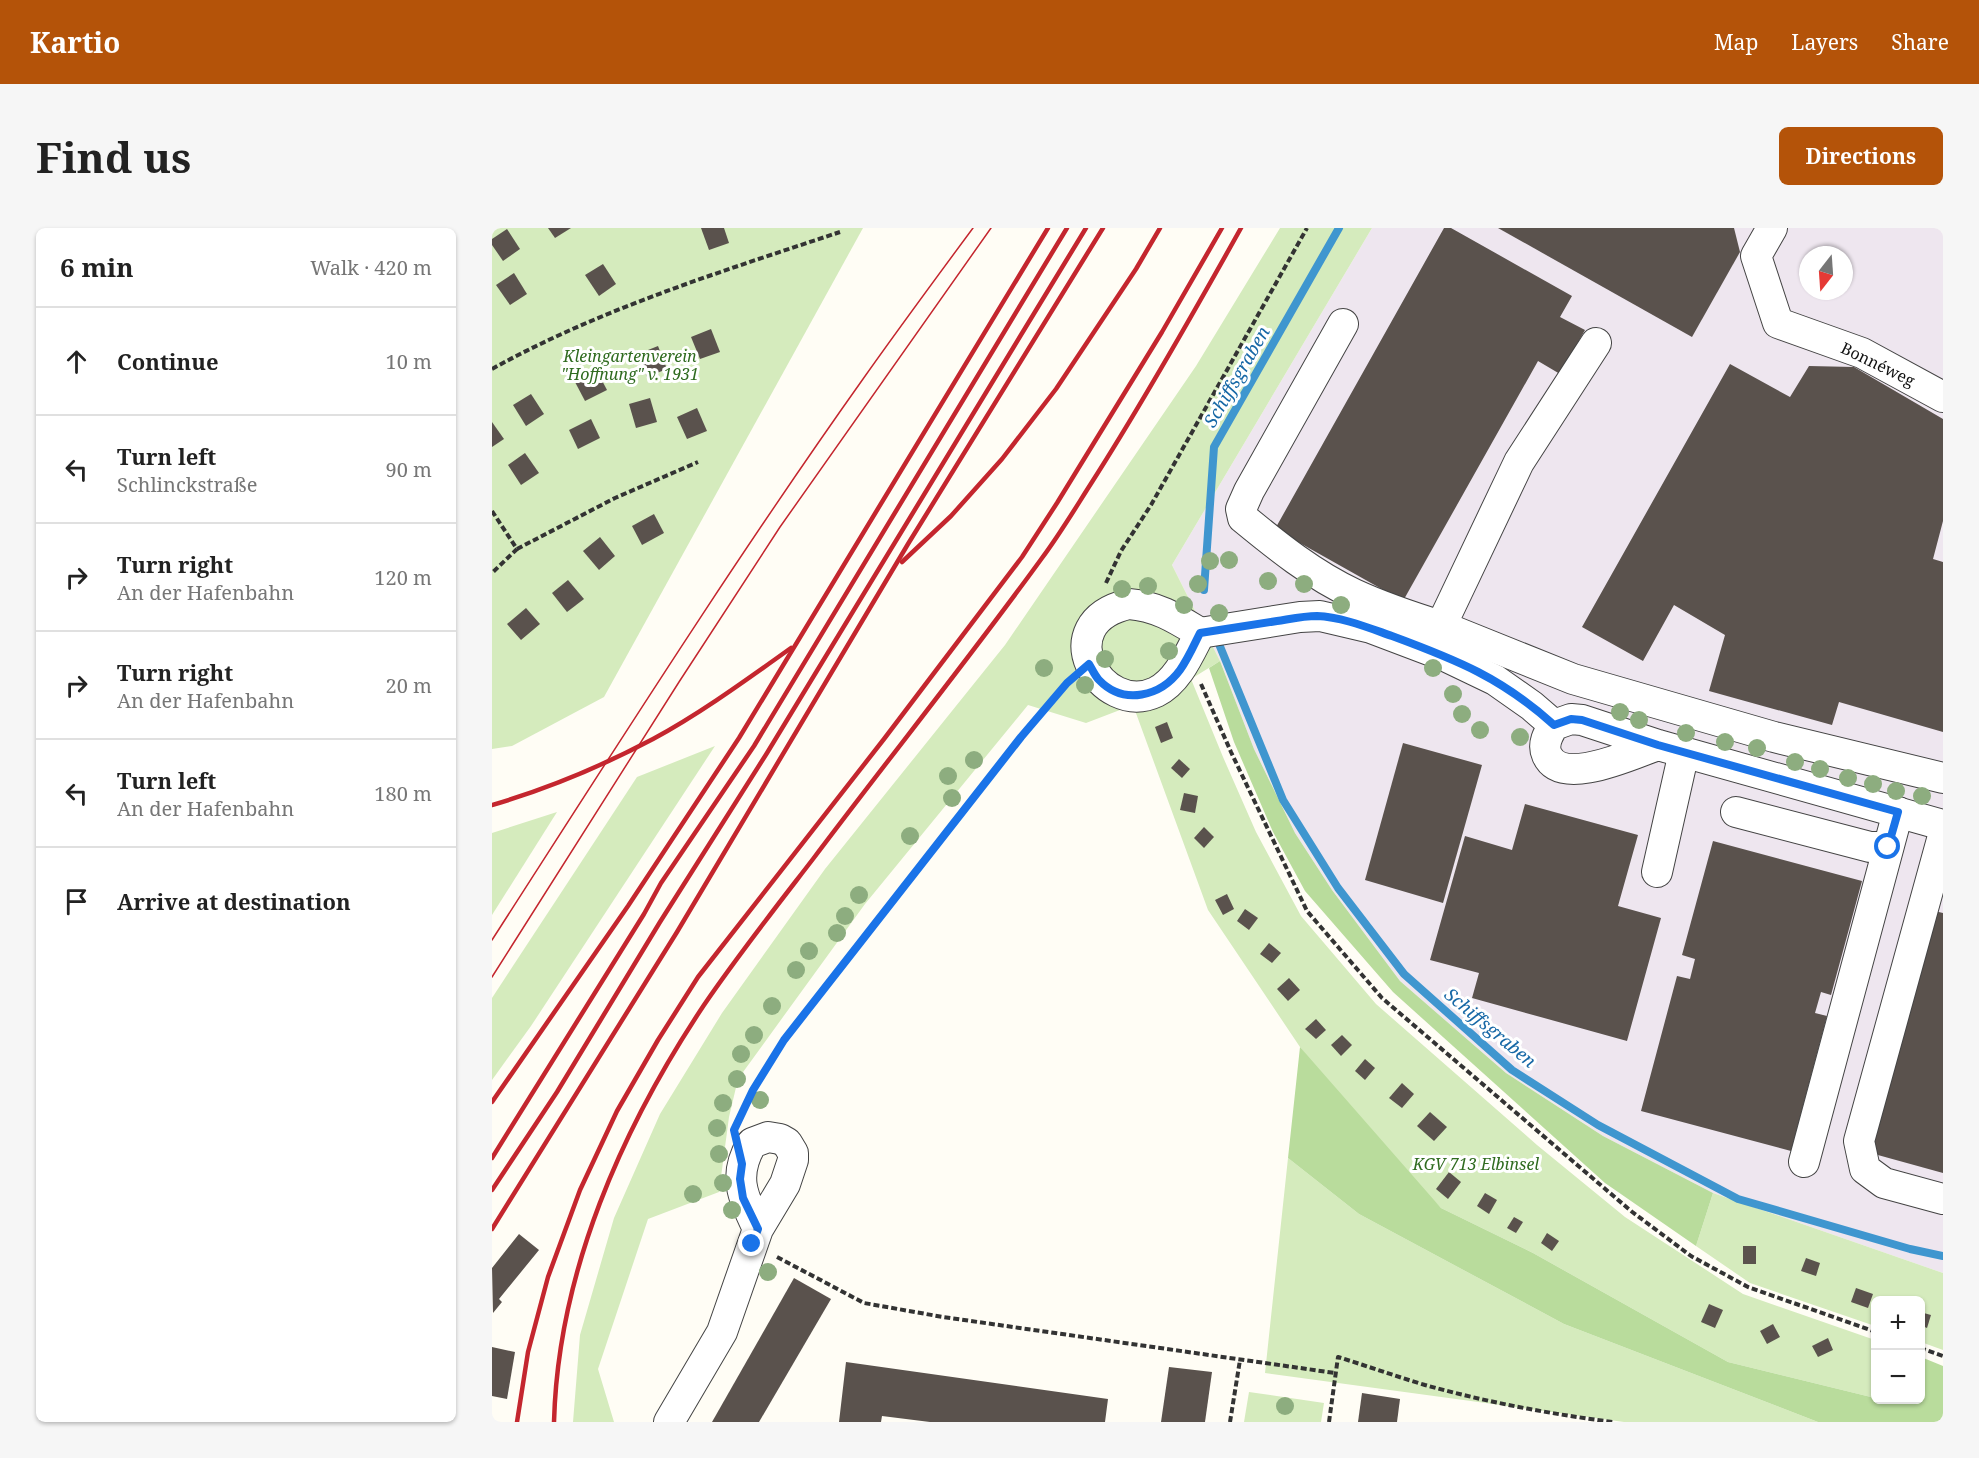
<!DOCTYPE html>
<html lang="en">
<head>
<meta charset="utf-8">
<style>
  body { margin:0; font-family:"Noto Serif",serif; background:#f6f6f6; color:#222 }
  .controls { position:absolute; right:18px; bottom:18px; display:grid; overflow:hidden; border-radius:9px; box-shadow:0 2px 4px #0004 }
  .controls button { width:54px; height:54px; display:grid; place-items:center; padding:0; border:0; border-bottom:2px solid #e0e0e0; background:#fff; color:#222; font:30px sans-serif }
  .compass { position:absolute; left:1307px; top:18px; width:54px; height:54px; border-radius:50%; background:#fff; box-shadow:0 2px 4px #0004; rotate:197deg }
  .stop { position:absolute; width:18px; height:18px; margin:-14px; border:4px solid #1a73e8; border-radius:50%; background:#fff }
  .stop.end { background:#1a73e8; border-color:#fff; box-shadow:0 2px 6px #0008 }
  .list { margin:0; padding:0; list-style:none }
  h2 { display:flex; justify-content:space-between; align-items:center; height:78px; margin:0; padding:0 24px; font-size:26px }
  h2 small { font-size:20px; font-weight:400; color:#767676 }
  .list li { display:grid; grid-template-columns:39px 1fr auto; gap:18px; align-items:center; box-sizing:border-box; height:108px; padding:0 24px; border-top:2px solid #e0e0e0 }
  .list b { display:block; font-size:22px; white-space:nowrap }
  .list p { margin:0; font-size:20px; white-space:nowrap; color:#767676 }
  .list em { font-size:20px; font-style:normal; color:#767676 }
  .icon { flex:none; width:33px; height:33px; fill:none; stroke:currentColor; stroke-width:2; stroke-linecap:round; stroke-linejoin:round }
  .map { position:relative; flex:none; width:1451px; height:1194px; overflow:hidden; border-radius:9px }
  header { display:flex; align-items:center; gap:36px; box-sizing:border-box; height:84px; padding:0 30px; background:#b45309; color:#fff }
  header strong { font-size:28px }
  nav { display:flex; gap:33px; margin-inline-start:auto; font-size:21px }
  .intro { display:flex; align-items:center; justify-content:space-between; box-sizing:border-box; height:144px; padding:0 36px }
  h1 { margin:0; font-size:42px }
  .button { padding:15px 27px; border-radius:9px; background:#b45309; color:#fff; font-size:21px; font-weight:700 }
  main { display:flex; gap:36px; padding:0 36px }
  aside { flex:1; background:#fff; border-radius:9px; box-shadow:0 2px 4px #0004 }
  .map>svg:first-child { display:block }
  .industrial { fill:#eee6ef; fill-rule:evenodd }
  .green { fill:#d5ebbd }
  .forest { fill:#b9dc9c }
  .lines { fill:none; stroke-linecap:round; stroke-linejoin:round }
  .stream { stroke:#3f96cf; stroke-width:8 }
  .building { fill:#5a524d }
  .minor-casing { stroke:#444; stroke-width:32 }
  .path { stroke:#333; stroke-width:4; stroke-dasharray:6 3; stroke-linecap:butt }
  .minor { stroke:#fff; stroke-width:30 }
  .tram { stroke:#c4262e; stroke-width:1.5 }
  .rail { stroke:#c4262e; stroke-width:4.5 }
  .tree { fill:#8dad7f }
  .route { stroke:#1a73e8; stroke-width:8 }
  .labels { text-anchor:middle; stroke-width:6; stroke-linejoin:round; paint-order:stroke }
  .park-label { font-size:16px; font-style:italic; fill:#2f6b1f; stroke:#fff }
  .street-label { font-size:16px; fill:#111; stroke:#fff }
  .water-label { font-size:18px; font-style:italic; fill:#1768a6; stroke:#fff }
</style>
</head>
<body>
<header>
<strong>Kartio</strong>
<nav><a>Map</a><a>Layers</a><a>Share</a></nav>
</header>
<div class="intro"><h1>Find us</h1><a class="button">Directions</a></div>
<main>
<aside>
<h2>6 min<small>Walk · 420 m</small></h2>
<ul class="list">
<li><svg class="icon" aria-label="ahead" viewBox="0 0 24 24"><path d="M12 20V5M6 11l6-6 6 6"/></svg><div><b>Continue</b></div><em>10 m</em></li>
<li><svg class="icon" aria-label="left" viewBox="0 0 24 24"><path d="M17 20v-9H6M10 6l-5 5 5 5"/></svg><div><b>Turn left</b><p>Schlinckstraße</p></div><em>90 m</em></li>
<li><svg class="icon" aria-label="right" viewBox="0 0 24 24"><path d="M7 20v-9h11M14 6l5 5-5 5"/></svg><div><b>Turn right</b><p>An der Hafenbahn</p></div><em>120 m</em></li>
<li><svg class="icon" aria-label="right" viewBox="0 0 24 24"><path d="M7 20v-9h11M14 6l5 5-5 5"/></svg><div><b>Turn right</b><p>An der Hafenbahn</p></div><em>20 m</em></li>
<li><svg class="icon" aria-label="left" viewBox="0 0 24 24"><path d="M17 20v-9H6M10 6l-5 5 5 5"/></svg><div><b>Turn left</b><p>An der Hafenbahn</p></div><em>180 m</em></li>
<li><svg class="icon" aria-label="arrive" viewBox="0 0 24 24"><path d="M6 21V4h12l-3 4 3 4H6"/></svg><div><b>Arrive at destination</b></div></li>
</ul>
</aside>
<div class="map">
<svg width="1451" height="1194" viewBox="0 0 1451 1194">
  <rect width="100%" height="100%" fill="#fffdf5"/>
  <path class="industrial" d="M880 0H1451V1045L1221 965 1111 908 1014 845 908 753 840 662 803 605 762 521 728 433 680 337ZM1316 27H1352V63H1316Z"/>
  <g class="green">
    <polygon points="0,0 371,0 112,469 20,518 0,521"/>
    <polygon points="788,0 880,0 680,337 728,433 699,451 731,529 764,604 809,688 884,776 1045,917 1133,989 1251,1066 1383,1112 1383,1170 1236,1134 1041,1025 949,980 867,896 808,819 716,682 641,477 594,495 536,477 373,676 246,851 237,889 227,964 156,991 106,1141 122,1194 81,1194 88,1107 122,990 168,886 230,785 333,641 513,417 704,138"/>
    <polygon points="223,518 39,798 0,852 0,770 145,549"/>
    <polygon points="65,584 0,687 0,605"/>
    <polygon points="796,930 867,986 1072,1096 1326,1194 1132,1194 773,1145"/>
    <polygon points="1221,965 1451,1045 1451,1122 1429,1114 1428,1072 1384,1072 1383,1098 1258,1055 1204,1018"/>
    <polygon points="757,1164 832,1175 829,1194 752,1194"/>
  </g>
  <g class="forest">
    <polygon points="728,433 762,521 803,605 840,662 908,753 1014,845 1111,908 1221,965 1204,1018 1113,955 901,764 813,663 781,604 742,514 717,440"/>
    <polygon points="808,819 949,980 1041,1025 1236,1134 1383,1170 1384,1172 1404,1175 1405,1172 1428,1172 1429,1129 1451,1138 1451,1194 1326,1194 1072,1096 867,986 796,930"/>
  </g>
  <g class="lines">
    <g class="stream">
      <polyline points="712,362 722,219 847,0"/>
      <polyline points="727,416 791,572 846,660 912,746 1020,842 1106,897 1246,971 1418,1021 1451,1028"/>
    </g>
  </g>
  <g class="building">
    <polygon points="56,0 79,0 63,10"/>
    <polygon points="209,0 232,0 237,15 217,22"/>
    <polygon points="952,0 959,0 1080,68 1068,89 1093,102 1068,146 1046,133 911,373 783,301"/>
    <polygon points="1006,0 1242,0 1248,24 1200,109"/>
    <polygon points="15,1 28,21 11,33 0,17 0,11"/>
    <polygon points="111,36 124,56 107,68 93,47"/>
    <polygon points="22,45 35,66 18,77 4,57"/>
    <polygon points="219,101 228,124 208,131 199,109"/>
    <polygon points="166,118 175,141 155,149 146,126"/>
    <polygon points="1238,136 1298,169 1317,138 1362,139 1451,191 1451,293 1441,331 1451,334 1451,504 1347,474 1340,497 1217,463 1233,407 1182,377 1151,433 1090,399"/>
    <polygon points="105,143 115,162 93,173 83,154"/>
    <polygon points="39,166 52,186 34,198 21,177"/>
    <polygon points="158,170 165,194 144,200 137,176"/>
    <polygon points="205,180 215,203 195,211 185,189"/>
    <polygon points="99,191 108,210 86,221 77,202"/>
    <polygon points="0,194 12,211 0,219"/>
    <polygon points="33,225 47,245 29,257 16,237"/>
    <polygon points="162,286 172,305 150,317 140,298"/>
    <polygon points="108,309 123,328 107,342 91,323"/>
    <polygon points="76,352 92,371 75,384 60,365"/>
    <polygon points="34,380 48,396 29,412 15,396"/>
    <polygon points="675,494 681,510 669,515 663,499"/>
    <polygon points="911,515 990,537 951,675 873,652"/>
    <polygon points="687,531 698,541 690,550 679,540"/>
    <polygon points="692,565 706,568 703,585 688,582"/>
    <polygon points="1033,576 1146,607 1126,678 1169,690 1135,813 980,770 987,745 938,732 973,608 1020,622"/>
    <polygon points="712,599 722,609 712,620 702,610"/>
    <polygon points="1221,613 1370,653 1339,767 1329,764 1323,785 1335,788 1299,923 1149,883 1185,748 1198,751 1203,731 1190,727"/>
    <polygon points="735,666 742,681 731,687 723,672"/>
    <polygon points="753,681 766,690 757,702 745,693"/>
    <polygon points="1438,682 1451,685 1451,945 1375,924"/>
    <polygon points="777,715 789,725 780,735 768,726"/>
    <polygon points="797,750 808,762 796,773 785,761"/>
    <polygon points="824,791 834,802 824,811 813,801"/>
    <polygon points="850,807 860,817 849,828 839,817"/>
    <polygon points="873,831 883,840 873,852 863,843"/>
    <polygon points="910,855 922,866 910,880 897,870"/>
    <polygon points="938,884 955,899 942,913 925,898"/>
    <polygon points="957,944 969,954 956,971 944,961"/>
    <polygon points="993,965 1005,972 997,986 985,978"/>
    <polygon points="1022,989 1031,994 1024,1005 1015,1000"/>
    <polygon points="1055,1005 1067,1013 1060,1023 1049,1015"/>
    <polygon points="27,1006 47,1022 7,1071 10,1074 1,1085 0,1040"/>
    <rect x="1251" y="1018" width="13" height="18"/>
    <polygon points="1314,1030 1328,1035 1324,1048 1309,1043"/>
    <polygon points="302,1050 339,1071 267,1194 220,1194"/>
    <polygon points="1364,1060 1381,1066 1376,1080 1359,1074"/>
    <polygon points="1217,1076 1231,1082 1223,1100 1209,1094"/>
    <polygon points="1428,1084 1439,1087 1435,1100 1428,1097"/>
    <polygon points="1281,1096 1288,1109 1275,1116 1268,1103"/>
    <polygon points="1336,1110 1341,1122 1326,1129 1320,1118"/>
    <polygon points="0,1119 23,1124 15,1171 0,1168"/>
    <polygon points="354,1134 616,1171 613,1194 438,1194 390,1188 389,1194 347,1194"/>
    <polygon points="677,1139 720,1144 713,1194 669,1194"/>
    <polygon points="870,1165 908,1171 905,1194 866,1194"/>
  </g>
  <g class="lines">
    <g class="minor-casing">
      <g id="minor">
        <polyline points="1280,0 1264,28 1286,95 1370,125 1451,169"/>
        <path d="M851 96 757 263 749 281 751 290C785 318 821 347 862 366 890 379 920 389 949 398"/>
        <polyline points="1104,115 1027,234 949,398 1081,451 1282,509 1451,550"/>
        <path d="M637 376C665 378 685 391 708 405 697 426 686 453 664 464 609 490 554 395 637 376Z"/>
        <polyline points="708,405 808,389 828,388 879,400 953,428 1003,452 1040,478 1062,497"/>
        <path d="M1166 517C1142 525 1070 560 1055 527 1050 516 1056 506 1062 497L1079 491 1090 492 1166 517 1451 597"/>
        <polyline points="1244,584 1378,619 1396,619"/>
        <polyline points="1451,608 1367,913 1373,941 1392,955 1451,971"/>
        <polyline points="1165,644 1192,524"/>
        <polyline points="1312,934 1406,584"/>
        <path d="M177 1194 230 1104 266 1001 293 956 301 932V925L295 915 288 911 276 909 260 915C240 948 251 969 266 1001"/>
      </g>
    </g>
    <g class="path">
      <path d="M0 141C108 81 231 43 348 4"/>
      <polyline points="0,283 25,321 0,345"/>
      <polyline points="25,321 123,270 206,234"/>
      <polyline points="614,355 629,323 659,277 815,0"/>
      <polyline points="709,456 739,524 815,683 890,770 1139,983 1199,1028 1256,1059 1384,1104"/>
      <polyline points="247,890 261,862 292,812 529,509 578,452"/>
      <polyline points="285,1029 372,1075 451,1089 843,1145"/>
      <polyline points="1428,1120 1451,1128"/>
      <polyline points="738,1194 748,1132"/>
      <path d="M837 1194 846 1129C875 1138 903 1148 933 1157 994 1174 1058 1186 1121 1194"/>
    </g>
    <use href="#minor" class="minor"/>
    <g class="tram">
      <path d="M0 712C121 524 241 334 371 151 407 100 444 50 481 0"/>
      <polyline points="0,749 187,454 288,299 499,0"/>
    </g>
    <g class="rail">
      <polyline points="410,334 459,288 510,231 564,161 644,41 668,0"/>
      <path d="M0 577C55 561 110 538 161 511 209 485 254 452 299 420"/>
      <polyline points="0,874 136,678 247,510 556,0"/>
      <polyline points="0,930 152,686 169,655 262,518 575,0"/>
      <polyline points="0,962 65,864 168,694 275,525 594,0"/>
      <polyline points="0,1001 185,704 416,316 611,0"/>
      <polyline points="25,1194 36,1124 56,1049 88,962 125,883 166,812 206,749 392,511 530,329 565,275 670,104 730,0"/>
      <path d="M62 1194C66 1044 130 900 212 777 246 727 284 679 321 631 397 530 476 432 550 330 568 306 584 279 600 254 653 171 701 86 749 0"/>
    </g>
  </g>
  <g class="tree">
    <circle cx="737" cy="332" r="9"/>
    <circle cx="718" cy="333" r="9"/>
    <circle cx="776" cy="353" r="9"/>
    <circle cx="706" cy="356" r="9"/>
    <circle cx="812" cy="356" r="9"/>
    <circle cx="656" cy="358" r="9"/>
    <circle cx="630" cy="361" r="9"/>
    <circle cx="692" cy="377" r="9"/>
    <circle cx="849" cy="377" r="9"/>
    <circle cx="727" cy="385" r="9"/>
    <circle cx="677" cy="423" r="9"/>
    <circle cx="613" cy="431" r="9"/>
    <circle cx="552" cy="440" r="9"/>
    <circle cx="941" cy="440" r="9"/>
    <circle cx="593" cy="457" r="9"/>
    <circle cx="961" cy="466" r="9"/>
    <circle cx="1128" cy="484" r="9"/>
    <circle cx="970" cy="486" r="9"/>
    <circle cx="1147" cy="492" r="9"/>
    <circle cx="988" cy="502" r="9"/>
    <circle cx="1194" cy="505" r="9"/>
    <circle cx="1028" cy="509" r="9"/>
    <circle cx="1233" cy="514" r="9"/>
    <circle cx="1265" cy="520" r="9"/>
    <circle cx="482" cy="532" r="9"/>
    <circle cx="1303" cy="534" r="9"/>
    <circle cx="1328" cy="541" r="9"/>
    <circle cx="456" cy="548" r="9"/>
    <circle cx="1356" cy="550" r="9"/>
    <circle cx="1381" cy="556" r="9"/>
    <circle cx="1404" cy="563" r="9"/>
    <circle cx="1430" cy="568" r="9"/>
    <circle cx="460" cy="570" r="9"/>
    <circle cx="418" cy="608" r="9"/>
    <circle cx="367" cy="667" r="9"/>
    <circle cx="353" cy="688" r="9"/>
    <circle cx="345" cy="705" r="9"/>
    <circle cx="317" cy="723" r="9"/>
    <circle cx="304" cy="742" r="9"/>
    <circle cx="280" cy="778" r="9"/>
    <circle cx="262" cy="807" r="9"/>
    <circle cx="249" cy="826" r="9"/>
    <circle cx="245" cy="851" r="9"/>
    <circle cx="268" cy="872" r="9"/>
    <circle cx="231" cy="875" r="9"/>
    <circle cx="225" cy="900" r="9"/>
    <circle cx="227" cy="926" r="9"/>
    <circle cx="231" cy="955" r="9"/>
    <circle cx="201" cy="966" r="9"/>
    <circle cx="240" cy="982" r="9"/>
    <circle cx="276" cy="1044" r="9"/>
    <circle cx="793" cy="1178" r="9"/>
  </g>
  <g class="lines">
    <path class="route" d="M260 1016 266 1001 251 970 248 951 250 936 242 902 261 862 292 812 529 509 575 455 597 436C600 441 603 448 607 452 632 478 669 468 688 442 696 431 702 417 708 405 733 401 759 397 785 393 798 391 811 388 825 388 850 389 877 400 900 408 965 432 1010 450 1062 497L1079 491 1090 492 1166 517 1406 584 1396 619"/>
  </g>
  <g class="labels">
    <g class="park-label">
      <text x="138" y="134">Kleingartenverein<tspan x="138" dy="18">"Hoffnung" v. 1931</tspan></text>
      <text x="984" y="942">KGV 713 Elbinsel</text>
    </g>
    <g class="street-label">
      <text transform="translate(1386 136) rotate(26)" y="6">Bonnéweg</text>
    </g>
    <g class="water-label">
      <text transform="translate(745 149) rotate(-60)" y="6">Schiffsgraben</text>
      <text transform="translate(998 800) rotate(40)" y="6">Schiffsgraben</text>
    </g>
  </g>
</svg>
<div class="controls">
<button>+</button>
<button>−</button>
</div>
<svg class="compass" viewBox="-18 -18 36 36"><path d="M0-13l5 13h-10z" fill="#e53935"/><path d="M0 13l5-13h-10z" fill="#767676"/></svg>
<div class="stop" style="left:1396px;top:619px"></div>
<div class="stop end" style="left:260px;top:1016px"></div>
</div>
</main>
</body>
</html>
